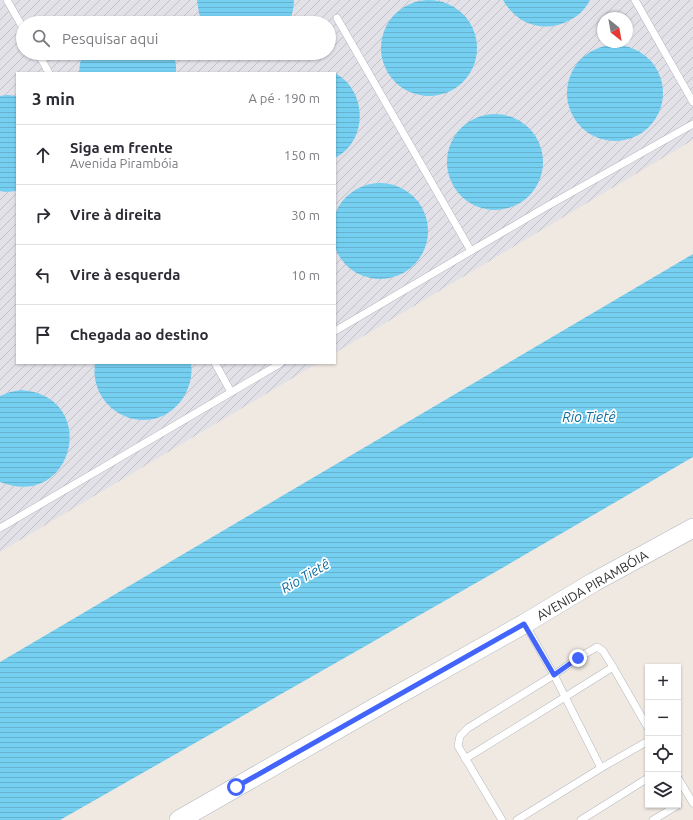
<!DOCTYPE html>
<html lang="pt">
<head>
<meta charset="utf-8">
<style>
  body { margin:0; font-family:Ubuntu,sans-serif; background:#f7f7f7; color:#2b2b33 }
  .controls { position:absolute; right:12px; bottom:12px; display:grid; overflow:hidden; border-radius:0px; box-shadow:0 1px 3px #0004 }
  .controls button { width:36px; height:36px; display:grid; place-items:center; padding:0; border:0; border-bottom:1px solid #e1e1e2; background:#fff; color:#2b2b33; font:20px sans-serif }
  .compass { position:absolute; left:597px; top:12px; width:36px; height:36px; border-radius:50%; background:#fff; box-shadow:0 1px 3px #0004; rotate:149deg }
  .stop { position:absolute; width:12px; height:12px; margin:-9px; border:3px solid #4264fb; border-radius:50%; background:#fff }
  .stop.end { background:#4264fb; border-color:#fff; box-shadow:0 1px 4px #0008 }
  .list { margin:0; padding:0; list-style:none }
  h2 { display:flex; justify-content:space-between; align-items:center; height:52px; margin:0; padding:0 16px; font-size:17px }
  h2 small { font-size:13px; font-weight:400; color:#7c7c81 }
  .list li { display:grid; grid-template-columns:26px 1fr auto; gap:12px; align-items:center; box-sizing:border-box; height:60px; padding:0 16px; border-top:1px solid #e1e1e2 }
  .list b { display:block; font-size:15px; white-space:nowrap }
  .list p { margin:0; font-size:13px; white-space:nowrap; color:#7c7c81 }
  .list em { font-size:13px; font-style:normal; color:#7c7c81 }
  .icon { flex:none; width:22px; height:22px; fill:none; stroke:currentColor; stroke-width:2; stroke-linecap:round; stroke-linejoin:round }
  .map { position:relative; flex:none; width:693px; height:820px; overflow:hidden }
  .search { position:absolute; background:#fff; box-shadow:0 1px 3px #0004; left:16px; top:16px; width:320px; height:44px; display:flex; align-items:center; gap:10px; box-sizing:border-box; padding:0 14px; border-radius:22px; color:#7c7c81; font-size:15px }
  .panel { position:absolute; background:#fff; box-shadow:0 1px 3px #0004; left:16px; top:72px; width:320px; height:292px; border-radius:0px }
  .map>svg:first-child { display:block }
  .industrial { fill:url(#industrial-furrows); fill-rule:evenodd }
  .water { fill:url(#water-rules) }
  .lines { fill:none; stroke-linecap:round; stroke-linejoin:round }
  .lane-casing { stroke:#b4b7c1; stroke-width:8 }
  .secondary-casing { stroke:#b4b7c1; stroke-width:20 }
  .lane { stroke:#fff; stroke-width:7 }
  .secondary { stroke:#fff; stroke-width:19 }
  .route { stroke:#4264fb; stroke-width:5 }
  .labels { text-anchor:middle; stroke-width:3.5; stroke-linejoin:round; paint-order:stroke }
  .street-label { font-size:13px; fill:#2e2e2e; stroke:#fff }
  .water-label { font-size:14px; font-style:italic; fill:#0d6fa3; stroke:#fff }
</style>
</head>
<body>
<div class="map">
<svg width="693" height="820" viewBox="0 0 693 820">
  <defs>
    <pattern id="industrial-furrows" width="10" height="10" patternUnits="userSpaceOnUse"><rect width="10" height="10" fill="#e3e1e8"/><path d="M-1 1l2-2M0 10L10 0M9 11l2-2" fill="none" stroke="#c3c1c7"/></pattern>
    <pattern id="water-rules" width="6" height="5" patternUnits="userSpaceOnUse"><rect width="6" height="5" fill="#75cff0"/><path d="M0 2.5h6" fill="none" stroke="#66b2ce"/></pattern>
  </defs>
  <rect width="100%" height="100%" fill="#efe9e1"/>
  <path class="industrial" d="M0 0H693V140L335 353V73H17V363H318L0 552ZM603 18H627V42H603ZM23 23H329V53H23Z"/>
  <g class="water">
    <circle cx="429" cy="48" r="48"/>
    <path d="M197 0H294C294 8 292 15 289 23H202L199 13Z"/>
    <path d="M503 0H590C586 8 579 16 570 20 545 34 517 25 503 0Z"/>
    <circle cx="615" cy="93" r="48"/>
    <polygon points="83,53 173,53 176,64 176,73 79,73 80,63"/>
    <path d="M335 73C368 91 368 141 335 158Z"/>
    <polygon points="7,95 17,96 17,191 5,192 0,191 0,96"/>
    <circle cx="495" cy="162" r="48"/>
    <circle cx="380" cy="231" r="48"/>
    <polygon points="693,254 693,457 497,571 60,820 0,820 0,662"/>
    <path d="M95 363H191C193 376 189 390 181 401 150 441 88 413 95 363Z"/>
    <path d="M21 390C101 396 74 511 0 482V396L10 392Z"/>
  </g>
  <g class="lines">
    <g class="lane-casing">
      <g id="lane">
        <polyline points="7,0 23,28"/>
        <polyline points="635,0 693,102"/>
        <polyline points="337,18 471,251"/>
        <polyline points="38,53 49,73"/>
        <polyline points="335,331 544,208 693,124"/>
        <polyline points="215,363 231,392"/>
        <polyline points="0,528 281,363"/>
        <polyline points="525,624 554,675 601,768"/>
        <polyline points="465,759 565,697 613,667"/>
        <polyline points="678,778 693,803"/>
        <polyline points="502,820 458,746 460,736 468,728 554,675 578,658 597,647 603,651 613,667 648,728"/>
        <polyline points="517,820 601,768 648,741"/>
        <polyline points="581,820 648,778"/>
        <polyline points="653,820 678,805"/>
      </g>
    </g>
    <g class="secondary-casing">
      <polyline id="secondary" points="179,820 378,706 524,624 594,582 693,528"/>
    </g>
    <use href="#lane" class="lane"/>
    <use href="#secondary" class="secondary"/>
  </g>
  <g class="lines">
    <polyline class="route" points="236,787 524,624 554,675 578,658"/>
  </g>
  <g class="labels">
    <g class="street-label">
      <text transform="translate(592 585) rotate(-30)" y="5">AVENIDA PIRAMBÓIA</text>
    </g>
    <g class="water-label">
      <text x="589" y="422">Rio Tietê</text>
      <text transform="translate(305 576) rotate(-30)" y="5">Rio Tietê</text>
    </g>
  </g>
</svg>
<div class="controls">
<button>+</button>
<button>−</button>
<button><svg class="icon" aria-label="locate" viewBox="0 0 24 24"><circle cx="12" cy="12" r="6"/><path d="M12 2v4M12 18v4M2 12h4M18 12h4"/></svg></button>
<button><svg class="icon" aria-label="layers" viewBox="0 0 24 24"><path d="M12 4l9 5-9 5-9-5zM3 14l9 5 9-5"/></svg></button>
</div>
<svg class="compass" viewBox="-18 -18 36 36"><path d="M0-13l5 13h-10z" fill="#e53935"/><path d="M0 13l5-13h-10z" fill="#7c7c81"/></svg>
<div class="stop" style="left:236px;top:787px"></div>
<div class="stop end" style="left:578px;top:658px"></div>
<div class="search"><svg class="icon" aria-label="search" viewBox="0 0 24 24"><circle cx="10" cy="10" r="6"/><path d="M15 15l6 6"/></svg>Pesquisar aqui</div>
<section class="panel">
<h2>3 min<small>A pé · 190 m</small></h2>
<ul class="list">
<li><svg class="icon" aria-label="ahead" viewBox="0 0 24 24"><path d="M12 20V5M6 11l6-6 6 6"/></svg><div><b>Siga em frente</b><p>Avenida Pirambóia</p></div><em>150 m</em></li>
<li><svg class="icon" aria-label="right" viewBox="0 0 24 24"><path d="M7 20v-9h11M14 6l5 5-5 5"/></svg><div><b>Vire à direita</b></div><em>30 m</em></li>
<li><svg class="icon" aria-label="left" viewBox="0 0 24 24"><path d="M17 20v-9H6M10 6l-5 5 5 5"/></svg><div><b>Vire à esquerda</b></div><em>10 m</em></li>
<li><svg class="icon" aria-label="arrive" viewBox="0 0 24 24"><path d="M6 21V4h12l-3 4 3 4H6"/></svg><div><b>Chegada ao destino</b></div></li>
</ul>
</section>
</div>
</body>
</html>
